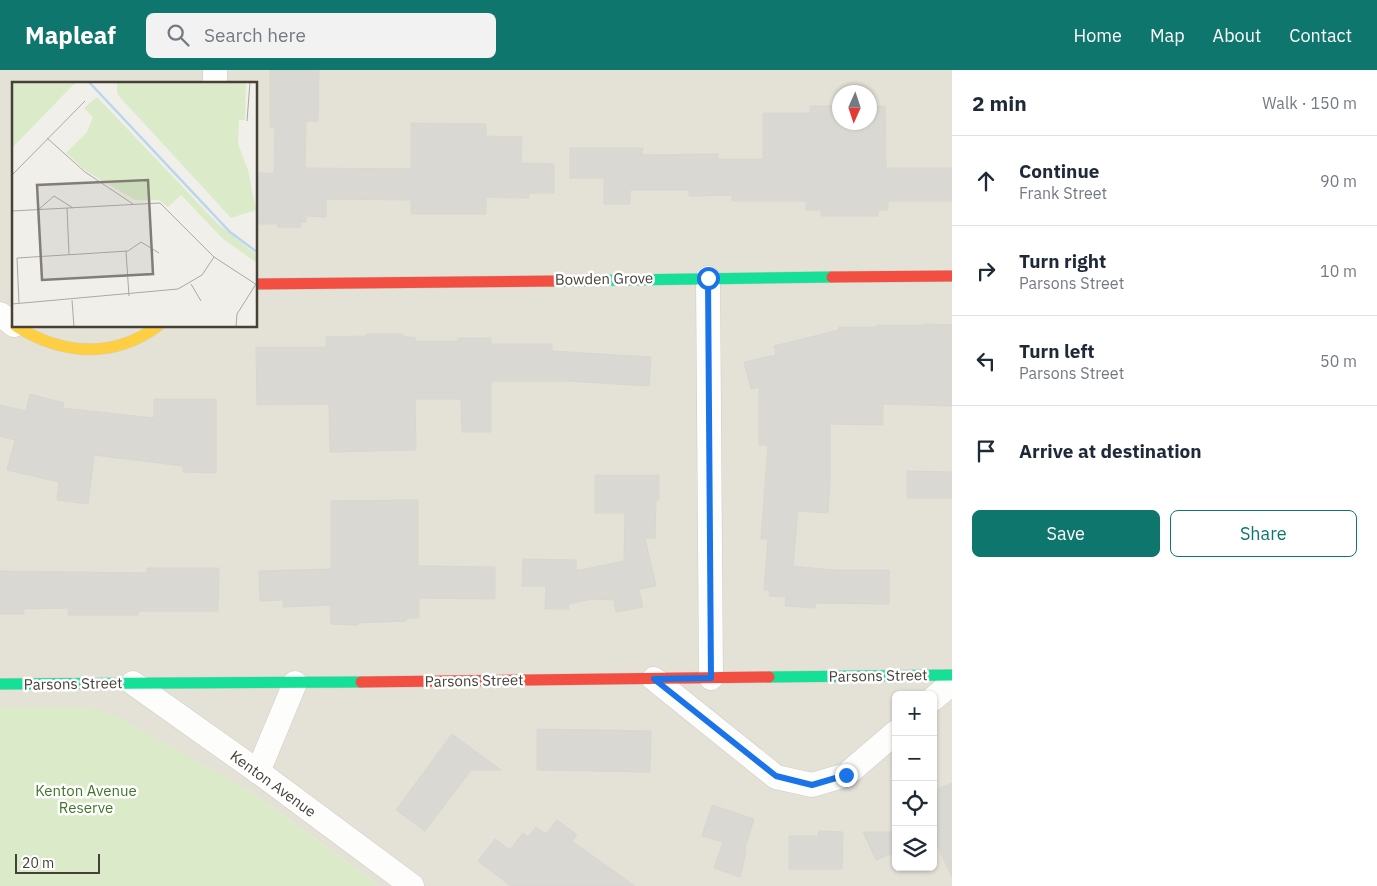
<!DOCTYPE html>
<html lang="en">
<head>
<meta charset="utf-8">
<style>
  body { margin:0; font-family:"IBM Plex Sans",sans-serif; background:#f2f2f3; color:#1f2937 }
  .controls { position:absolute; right:15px; bottom:15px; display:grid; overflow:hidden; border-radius:8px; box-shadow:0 1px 4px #0004 }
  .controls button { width:45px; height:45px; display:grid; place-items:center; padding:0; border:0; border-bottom:1px solid #e0e1e3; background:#fff; color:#1f2937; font:25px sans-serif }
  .compass { position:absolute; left:832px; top:15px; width:45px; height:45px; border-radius:50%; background:#fff; box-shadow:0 1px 4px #0004; rotate:183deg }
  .scale { position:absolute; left:15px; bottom:12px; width:85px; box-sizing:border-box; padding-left:5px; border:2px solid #464136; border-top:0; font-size:14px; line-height:18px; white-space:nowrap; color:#464136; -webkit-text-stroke:4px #fff; paint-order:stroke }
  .stop { position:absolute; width:15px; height:15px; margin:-11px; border:4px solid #1a73e8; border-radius:50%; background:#fff }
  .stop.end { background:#1a73e8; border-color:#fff; box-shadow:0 1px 5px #0008 }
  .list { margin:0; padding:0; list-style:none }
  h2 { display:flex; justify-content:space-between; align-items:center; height:65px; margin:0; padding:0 20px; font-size:21px }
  h2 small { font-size:16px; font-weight:400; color:#747a83 }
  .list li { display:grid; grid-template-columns:32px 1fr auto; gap:15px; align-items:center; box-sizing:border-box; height:90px; padding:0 20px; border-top:1px solid #e0e1e3 }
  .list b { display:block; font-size:19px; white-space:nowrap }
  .list p { margin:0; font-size:16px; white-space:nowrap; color:#747a83 }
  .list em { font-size:16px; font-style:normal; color:#747a83 }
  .actions { display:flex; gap:10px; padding:15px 20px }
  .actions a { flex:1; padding:11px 0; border:1px solid #0f766e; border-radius:8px; text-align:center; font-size:18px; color:#0f766e }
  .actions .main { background:#0f766e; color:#fff }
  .icon { flex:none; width:28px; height:28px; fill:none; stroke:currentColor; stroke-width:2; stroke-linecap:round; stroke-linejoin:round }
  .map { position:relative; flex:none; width:952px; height:816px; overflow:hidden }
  header { display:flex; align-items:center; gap:30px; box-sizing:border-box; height:70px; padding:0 25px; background:#0f766e; color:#fff }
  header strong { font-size:24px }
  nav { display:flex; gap:28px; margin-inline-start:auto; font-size:18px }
  .search { width:350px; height:45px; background:#f2f2f3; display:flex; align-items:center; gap:12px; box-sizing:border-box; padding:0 18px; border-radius:8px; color:#747a83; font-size:19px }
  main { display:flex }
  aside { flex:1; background:#fff }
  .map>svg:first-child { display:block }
  .residential { fill:#e4e1d7; fill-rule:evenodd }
  .green { fill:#dbebca }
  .building { fill:#dad8d2; stroke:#d8d6cf }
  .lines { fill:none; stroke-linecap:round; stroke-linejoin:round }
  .street-casing { stroke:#ceccc7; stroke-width:25 }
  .fast-casing { stroke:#d0ccc1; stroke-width:12 }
  .slow-casing { stroke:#d0ccc1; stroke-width:12 }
  .jam-casing { stroke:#d0ccc1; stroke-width:12 }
  .street { stroke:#fdfdfc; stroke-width:24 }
  .fast { stroke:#16e098; stroke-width:11 }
  .slow { stroke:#ffcf43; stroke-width:11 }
  .jam { stroke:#f24e42; stroke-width:11 }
  .route { stroke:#1a73e8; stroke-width:6 }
  .labels { text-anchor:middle; stroke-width:5; stroke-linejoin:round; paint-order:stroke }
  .street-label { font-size:15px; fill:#464136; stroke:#fff }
  .park-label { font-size:15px; fill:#417729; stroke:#fff }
  .inset-river { fill:none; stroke:#bad6ee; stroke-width:2.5 }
  .inset-road { fill:none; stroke:#aca9a2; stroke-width:1 }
  .view { fill:#827e75; fill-opacity:0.15; stroke:#827e75; stroke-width:2.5 }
  .inset-edge { fill:none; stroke:#464136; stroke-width:2.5 }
</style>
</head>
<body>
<header>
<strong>Mapleaf</strong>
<div class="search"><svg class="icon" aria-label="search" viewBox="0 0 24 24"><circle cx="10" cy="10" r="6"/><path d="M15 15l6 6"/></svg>Search here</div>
<nav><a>Home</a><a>Map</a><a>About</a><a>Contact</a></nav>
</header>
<main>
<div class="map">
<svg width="952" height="816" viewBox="0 0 952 816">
  <rect width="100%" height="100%" fill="#f0efea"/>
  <path class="residential" d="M0 0H952V816H380L251 722 88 637H0ZM14 14H256V256H14ZM839 22H869V52H839ZM896 625H933V797H896Z"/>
  <polygon class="green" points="0,637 88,637 118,647 251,722 380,816 0,816"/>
  <g class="building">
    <polygon points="270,0 319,0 318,51 306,51 305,98 411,99 411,53 486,54 486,66 522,67 521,93 554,94 554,123 529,123 528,128 486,127 486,144 411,144 411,130 326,129 326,147 306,146 306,152 300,152 301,157 277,157 278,154 257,154 258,103 274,103 275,57 270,57"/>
    <polygon points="810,36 840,36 840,52 870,52 870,36 885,36 886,98 952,98 952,131 888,131 888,140 878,140 878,146 821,146 821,140 806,140 806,131 732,131 732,125 689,126 689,120 630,120 630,134 604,134 604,108 570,108 570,78 643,78 642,85 718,84 718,89 763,89 763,43 810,43"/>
    <polygon points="925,254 952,255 952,336 883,334 883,355 830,354 830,412 828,443 798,441 793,496 833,500 889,500 889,534 816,533 815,538 785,536 786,527 769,526 770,520 764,520 768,469 761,469 768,375 759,375 759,317 751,319 744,292 776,285 774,276 839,260 839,257 877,257 877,255 925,255"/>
    <polygon points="366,264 403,264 403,267 415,267 415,271 458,271 458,268 491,268 491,274 552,274 552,281 651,287 649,316 566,311 491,311 491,362 462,362 461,329 415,329 416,380 330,382 329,334 257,335 256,277 326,277 326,267 366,266"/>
    <polygon points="30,324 64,333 62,338 154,348 154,329 216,329 216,403 183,402 183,396 94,385 88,434 57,430 59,412 7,400 15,370 0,366 0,335 26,341"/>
    <polygon points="907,401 952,402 952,428 907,428"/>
    <polygon points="595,405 659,405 659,430 656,430 655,468 645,468 656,516 639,519 643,537 616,542 614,530 592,529 568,534 569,539 545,539 546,516 522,516 523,489 576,490 576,501 624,491 625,443 595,443"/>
    <polygon points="418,430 418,496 495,497 495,529 419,528 419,548 406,548 406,551 358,553 358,555 331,554 330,535 283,537 283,530 260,531 259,501 331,499 331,431"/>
    <polygon points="147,498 219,498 218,541 138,541 138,545 68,545 69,538 24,539 24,544 0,544 0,501 147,503"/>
    <polygon points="537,659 651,661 650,702 537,700"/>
    <polygon points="452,664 501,700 471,700 425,761 396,740"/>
    <polygon points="952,713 952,807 933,766 933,721"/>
    <polygon points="712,735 754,749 745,778 746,782 740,807 714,798 723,772 702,766"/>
    <polygon points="557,750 577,765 572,771 635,816 511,816 478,791 495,769 510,780 523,763 528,767 536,757 546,764"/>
    <polygon points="819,761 843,762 842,799 789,799 789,766 818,766"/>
    <polygon points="863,762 896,762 896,782 876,790"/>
  </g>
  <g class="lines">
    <g class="street-casing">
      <g id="street">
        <polyline points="215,0 215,14"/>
        <polyline points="708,208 711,608"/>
        <polyline points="0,244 14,255"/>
        <polyline points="654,609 776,707 812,715 846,705 896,662"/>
        <polyline points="133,613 264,706 412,816"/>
        <polyline points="933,629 952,613"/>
        <polyline points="258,702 295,613"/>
      </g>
    </g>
    <g class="fast-casing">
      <g id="fast">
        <polyline points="558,211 832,207"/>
        <polyline points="769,607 952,605"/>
        <polyline points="0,614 361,612"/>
      </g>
    </g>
    <g class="slow-casing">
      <path id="slow" d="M16 256C62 285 113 289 158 256"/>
    </g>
    <g class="jam-casing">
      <g id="jam">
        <polyline points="832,207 952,206"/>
        <polyline points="256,214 558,211"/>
        <polyline points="361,612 769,607"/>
      </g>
    </g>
    <use href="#street" class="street"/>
    <use href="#fast" class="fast"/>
    <use href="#slow" class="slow"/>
    <use href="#jam" class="jam"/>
  </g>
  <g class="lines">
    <polyline class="route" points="708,208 711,608 654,609 776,706 812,715 846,705"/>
  </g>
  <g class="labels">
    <g class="street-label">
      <text transform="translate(604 209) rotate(-1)" y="5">Bowden Grove</text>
      <text transform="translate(878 606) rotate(-1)" y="5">Parsons Street</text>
      <text transform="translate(474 611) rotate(-1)" y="5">Parsons Street</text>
      <text transform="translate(73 614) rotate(-1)" y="5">Parsons Street</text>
      <text transform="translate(273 714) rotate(36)" y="5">Kenton Avenue</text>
    </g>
    <g class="park-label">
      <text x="86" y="726">Kenton Avenue<tspan x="86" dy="17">Reserve</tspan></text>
    </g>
  </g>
  <g transform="translate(12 12)">
    <rect width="245" height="245" fill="#f0efea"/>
    <path d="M0 0H64L0 66ZM105 0H234L233 38H227L226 62 236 88 244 128 219 136 105 12ZM85 15 206 142 245 173V181L211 157 169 113 156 125 147 118H123L74 89 54 71 75 50 81 35 72 26Z" fill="#dbebca"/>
    <path class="inset-river" d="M77 0 218 150 245 170"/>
    <path class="inset-road" d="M235 39 238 0M35 56 73 90 121 122M0 93 73 19M55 126 57 172M26 128 42 114 61 126M0 129 148 121 202 175 245 203M114 169 117 214M179 202 189 219M60 218 62 245M7 221 5 176 116 169 129 160 147 171M0 222 166 207 190 193 202 175M224 245 225 232 244 202"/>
    <path class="view" d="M136 98 141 192 30 198 25 103Z"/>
    <rect width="245" height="245" class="inset-edge"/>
  </g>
</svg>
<div class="controls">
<button>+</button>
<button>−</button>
<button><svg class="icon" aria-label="locate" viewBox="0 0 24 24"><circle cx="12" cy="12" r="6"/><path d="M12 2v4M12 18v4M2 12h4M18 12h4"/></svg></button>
<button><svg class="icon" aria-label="layers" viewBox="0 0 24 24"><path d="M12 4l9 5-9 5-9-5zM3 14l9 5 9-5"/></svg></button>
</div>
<svg class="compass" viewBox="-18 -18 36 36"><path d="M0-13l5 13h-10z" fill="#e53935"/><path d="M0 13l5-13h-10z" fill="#747a83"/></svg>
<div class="scale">20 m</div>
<div class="stop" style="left:708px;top:208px"></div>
<div class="stop end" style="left:846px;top:705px"></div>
</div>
<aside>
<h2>2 min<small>Walk · 150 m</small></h2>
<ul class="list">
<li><svg class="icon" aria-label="ahead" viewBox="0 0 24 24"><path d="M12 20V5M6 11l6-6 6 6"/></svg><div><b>Continue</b><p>Frank Street</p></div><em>90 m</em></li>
<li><svg class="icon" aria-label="right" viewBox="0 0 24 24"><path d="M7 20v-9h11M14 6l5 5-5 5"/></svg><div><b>Turn right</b><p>Parsons Street</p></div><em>10 m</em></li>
<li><svg class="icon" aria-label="left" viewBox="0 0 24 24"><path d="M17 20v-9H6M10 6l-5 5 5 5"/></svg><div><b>Turn left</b><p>Parsons Street</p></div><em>50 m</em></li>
<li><svg class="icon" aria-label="arrive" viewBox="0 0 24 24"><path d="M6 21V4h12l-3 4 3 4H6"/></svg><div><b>Arrive at destination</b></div></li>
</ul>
<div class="actions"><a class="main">Save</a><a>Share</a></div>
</aside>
</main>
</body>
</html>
